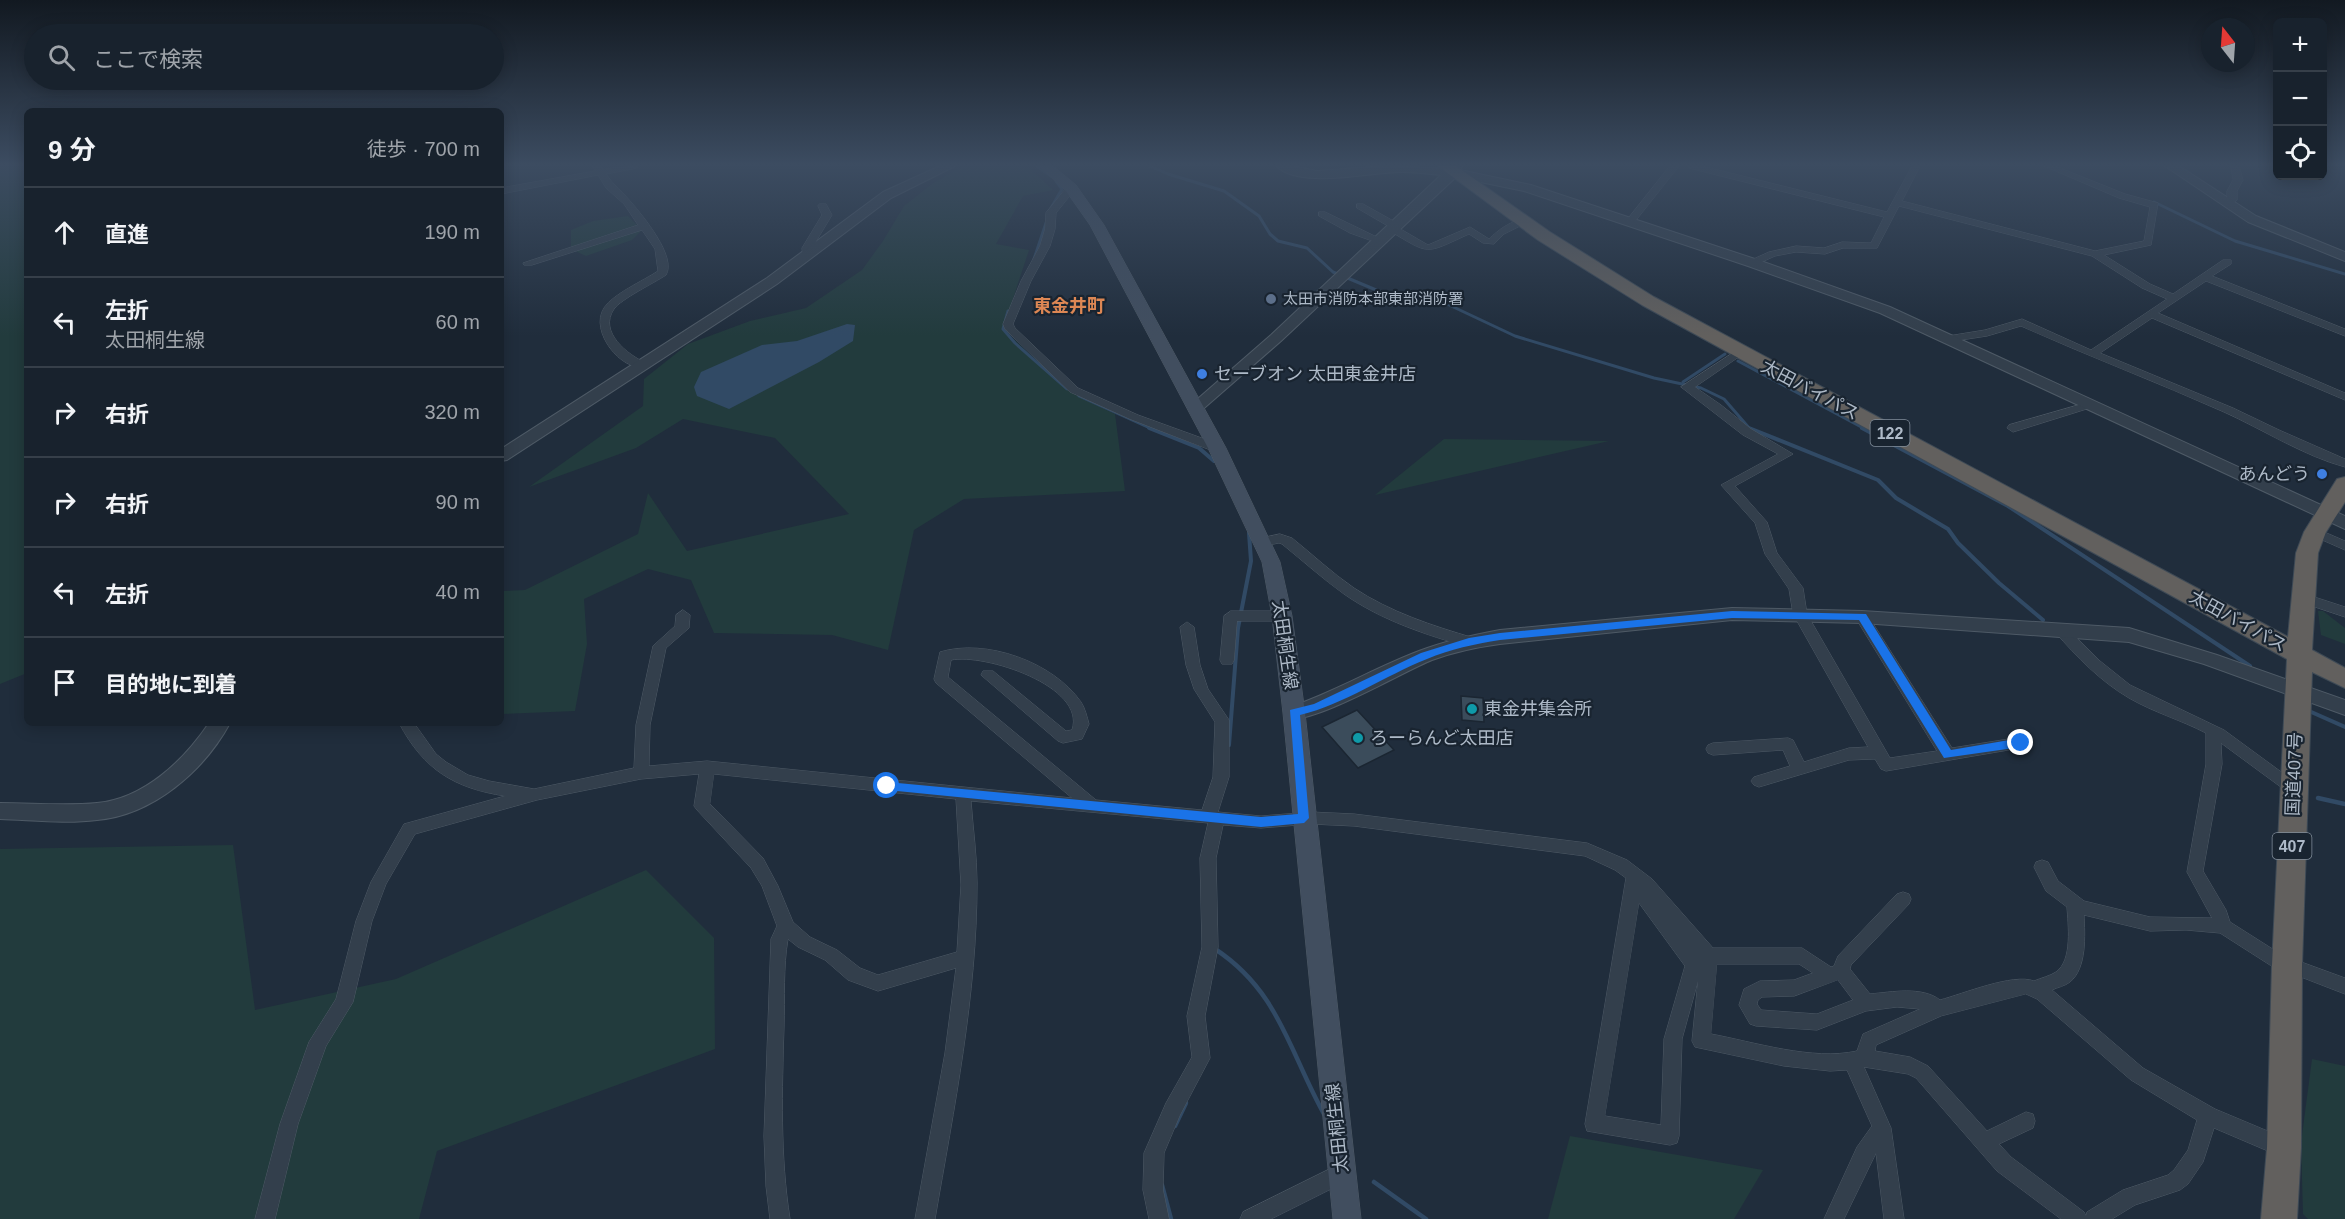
<!DOCTYPE html>
<html lang="ja">
<head>
<meta charset="utf-8">
<style>
  body { margin:0; font-family:Helvetica,"Noto Sans JP",sans-serif; background:#252f39; color:#f1f3f6 }
  .controls { position:absolute; right:18px; top:18px; display:grid; overflow:hidden; border-radius:9px; box-shadow:0 3px 15px #0003 }
  .controls button { width:54px; height:54px; display:grid; place-items:center; padding:0; border:0; border-bottom:2px solid #363f49; background:#18222d; color:#f1f3f6; font:30px sans-serif }
  .compass { position:absolute; left:2201px; top:18px; width:54px; height:54px; border-radius:50%; background:#18222d; box-shadow:0 3px 15px #0003; rotate:343deg }
  .stop { position:absolute; width:18px; height:18px; margin:-14px; border:4px solid #1a73e8; border-radius:50%; background:#fff }
  .stop.end { background:#1a73e8; border-color:#fff; box-shadow:0 2px 6px #0008 }
  .list { margin:0; padding:0; list-style:none }
  h2 { display:flex; justify-content:space-between; align-items:center; height:78px; margin:0; padding:0 24px; font-size:26px }
  h2 small { font-size:20px; font-weight:400; color:#9fa4aa }
  .list li { display:grid; grid-template-columns:39px 1fr auto; gap:18px; align-items:center; box-sizing:border-box; height:90px; padding:0 24px; border-top:2px solid #363f49 }
  .list b { display:block; font-size:22px; white-space:nowrap }
  .list p { margin:0; font-size:20px; white-space:nowrap; color:#9fa4aa }
  .list em { font-size:20px; font-style:normal; color:#9fa4aa }
  .icon { flex:none; width:33px; height:33px; fill:none; stroke:currentColor; stroke-width:2; stroke-linecap:round; stroke-linejoin:round }
  .map { position:relative; flex:none; width:2345px; height:1219px; overflow:hidden }
  .search { position:absolute; background:#18222d; box-shadow:0 3px 15px #0003; left:24px; top:24px; width:480px; height:66px; display:flex; align-items:center; gap:15px; box-sizing:border-box; padding:0 21px; border-radius:33px; color:#9fa4aa; font-size:22px }
  .panel { position:absolute; background:#18222d; box-shadow:0 3px 15px #0003; left:24px; top:108px; width:480px; height:618px; border-radius:9px }
  .map>svg:first-child { display:block }
  .green { fill:#223b3d }
  .water { fill:#314a65 }
  .lines { fill:none; stroke-linecap:round; stroke-linejoin:round }
  .stream-far2 { stroke:#314a65; stroke-width:3 }
  .stream-far1 { stroke:#314a65; stroke-width:4 }
  .stream { stroke:#314a65; stroke-width:4.5 }
  .building { fill:#3b4c5b; stroke:#1b2632; stroke-width:1.5 }
  .minor-casing { stroke:#4e5a66; stroke-width:1 }
  .tertiary-casing { stroke:#4e5a66; stroke-width:2 }
  .secondary-casing { stroke:#4e5a66; stroke-width:1 }
  .trunk-casing { stroke:#3e4a56; stroke-width:2 }
  .minor { fill:#333f4c; fill-rule:evenodd }
  .tertiary { fill:#333f4c; fill-rule:evenodd }
  .secondary { fill:#414e5f; fill-rule:evenodd }
  .trunk { fill:#62605e; fill-rule:evenodd }
  .route { fill:#1a73e8 }
  .service-dot { fill:#5c6f8a; stroke:#192430; stroke-width:2 }
  .shop-dot { fill:#3f7fe0; stroke:#192430; stroke-width:2 }
  .culture-dot { fill:#0f9aa8; stroke:#192430; stroke-width:2 }
  .labels { text-anchor:middle; stroke-width:4.5; stroke-linejoin:round; paint-order:stroke }
  .far-poi-label { font-size:15px; fill:#aebac8; stroke:#192430; text-anchor:start }
  .shield { fill:#192430; stroke:#818d9a; stroke-width:1.5 }
  .shield-label { font-size:16px; font-weight:bold; fill:#aebac8 }
  .far-quarter-label { font-size:18px; font-weight:bold; fill:#dd8754; stroke:#192430 }
  .poi-label { font-size:18px; fill:#aebac8; stroke:#192430; text-anchor:start }
  .street-label { font-size:18px; fill:#aebac8; stroke:#192430 }
</style>
</head>
<body>
<div class="map">
<svg width="2345" height="1219" viewBox="0 0 2345 1219">
  <rect width="100%" height="100%" fill="#202d3c"/>
  <g class="green">
    <polygon points="0,166 27,166 27,673 0,684"/>
    <polygon points="1014,166 1029,168 1053,190 1023,196 996,244 1029,250 1003,329 1070,392 1115,414 1125,491 964,499 914,530 888,650 832,635 714,633 691,580 648,569 584,599 587,644 575,711 501,714 501,591 525,590 638,534 648,493 687,551 849,514 775,438 683,419 636,448 529,487 643,406 644,379 688,344 750,321 806,308 862,270 883,241 904,206 932,184 961,167"/>
    <polygon points="628,216 642,230 632,240 586,256 571,249 571,230 593,221"/>
    <polygon points="1444,439 1609,441 1375,495"/>
    <polygon points="2318,611 2323,611 2345,628 2345,644 2321,635"/>
    <polygon points="233,845 255,1010 396,979 646,870 714,938 715,1049 437,1151 419,1219 0,1219 0,849"/>
    <polygon points="2312,1059 2345,1066 2345,1219 2308,1219 2303,1214 2301,1143"/>
    <polygon points="1570,1136 1763,1170 1734,1219 1548,1219"/>
  </g>
  <polygon class="water" points="847,324 855,325 853,341 819,362 729,409 697,396 694,387 701,372 762,345 797,341"/>
  <g class="lines">
    <g class="stream-far2">
      <polyline points="1037,166 1051,176"/>
      <polyline points="1150,166 1168,174 1224,191 1259,216 1270,234 1278,241 1307,248 1333,272 1393,297 1427,298 1447,304 1515,336 1654,378 1701,388 1724,399 1750,429"/>
      <polyline points="2154,202 2235,241 2345,274"/>
      <polyline points="1051,208 1062,189 1056,181"/>
      <polyline points="1034,259 1046,223"/>
      <polyline points="1008,311 1003,329 1015,343 1067,389"/>
      <polyline points="1738,361 1865,429"/>
      <polyline points="1683,382 1725,354"/>
      <polyline points="1079,396 1152,429"/>
    </g>
    <g class="stream-far1">
      <polyline points="1149,428 1199,448 1214,461"/>
      <polyline points="1749,428 1878,480 1896,498 1948,529 1958,543 1999,583 2043,620"/>
      <polyline points="1862,428 2008,506 2250,666"/>
      <polyline points="2309,711 2345,727"/>
      <polyline points="1229,745 1238,628 1251,561 1249,533"/>
    </g>
    <g class="stream">
      <polyline points="2318,798 2345,804"/>
      <path d="M1215 949C1279 991 1289 1051 1324 1114"/>
      <polyline points="1175,1126 1186,1103"/>
      <polyline points="1374,1182 1426,1219"/>
      <polyline points="1162,1185 1171,1219"/>
    </g>
  </g>
  <g class="building">
    <polygon points="1461,696 1483,698 1484,722 1462,720"/>
    <polygon points="1357,710 1394,750 1358,768 1322,727"/>
  </g>
  <g class="lines">
    <g class="minor-casing">
      <g id="minor">
        <path d="M593 166H601L603 169 638 166 637 168 606 174C613 185 623 192 631 202 643 216 677 257 666 275 654 283 621 299 614 309 598 332 628 355 646 363V367C621 372 589 331 604 308 613 294 643 281 658 271L655 249 642 230 532 265H524L523 263 638 225 624 204 606 188 598 175 501 194V188L595 171Z"/>
        <polygon points="1670,166 1679,166 1633,224 1627,224 1627,220"/>
        <path d="M1688 166H1702L1887 212 1912 166H1920L1902 201 2095 251 2144 241 2150 207 2119 198 2044 166H2055L2125 194 2158 203 2151 245 2104 255 2150 284 2173 294 2223 260H2231V264L2212 276 2345 329V336L2206 281 2158 313 2345 393V400L2152 318 2100 353 2233 408 2279 430 2345 459V467C2304 456 2262 429 2224 412 2157 382 2088 356 2021 326L1987 336 1948 342 1943 339 1948 336 1985 330 2022 319 2091 350 2167 299 2142 288 2092 256 1899 206 1877 248H1843L1825 254 1796 252 1775 256 1753 266 1749 265V261L1769 252 1796 246 1824 248 1842 242 1871 243 1884 217 1689 168Z"/>
        <polygon points="2231,166 2239,166 2243,180 2237,191 2237,200 2228,207 2223,204 2227,199 2227,191 2233,180"/>
        <polygon points="1068,186 1076,188 1056,213 1055,229 1050,246 1031,281 1013,324 1015,328 1078,388 1138,415 1221,445 1223,448 1221,451 1213,451 1130,419 1070,392 1005,329 1003,324 1021,281 1040,246 1045,229 1046,213"/>
        <polygon points="820,204 826,204 832,215 812,248 811,257 803,259 802,248 822,215 818,206"/>
        <path d="M1357 204H1363L1397 223 1399 225 1397 227 1428 245 1470 227 1489 239C1497 231 1517 215 1528 222L1504 234 1494 244 1483 243 1469 234C1423 255 1431 255 1388 230L1386 228 1388 226 1357 208Z"/>
        <polygon points="1319,212 1325,212 1383,240 1378,243 1350,233 1319,216"/>
        <polygon points="1739,349 1744,352 1743,354 1695,387 1721,405 1751,429 1793,454 1735,486 1767,522 1777,553 1803,588 1807,614 1890,758 1937,751 1855,617 1862,612 1867,614 1952,748 2021,737 2026,739 2028,743 2026,747 1886,771 1881,769 1875,759 1849,760 1759,787 1754,785 1751,781 1754,777 1790,766 1783,750 1713,755 1708,753 1706,749 1708,745 1713,743 1788,738 1793,740 1804,762 1849,748 1868,747 1793,614 1789,589 1765,554 1755,523 1721,485 1778,454 1743,435 1681,387"/>
        <polygon points="2089,402 2093,403 2093,407 2013,432 2007,428 2009,425"/>
        <polygon points="2315,528 2345,541 2345,550 2311,535 2309,532"/>
        <path d="M1280 534 1292 538C1312 554 1332 573 1354 588 1390 612 1433 626 1474 638L1476 642 1469 647C1426 635 1381 620 1344 594 1323 579 1303 561 1282 544L1279 543 1263 546 1257 542 1258 539Z"/>
        <polygon points="2302,593 2345,607 2345,617 2297,601 2295,598"/>
        <path d="M683 610 690 615 689 628 666 648 650 725 649 766 707 761 1072 798 936 683 934 679 940 652C986 638 1053 662 1081 702 1085 708 1087 717 1089 724L1082 739 1063 743 1058 741 981 675 983 671H993L1066 731 1072 730C1087 686 984 653 951 660L948 677 1096 800 1202 810 1213 777 1215 722 1194 689 1186 665 1180 627 1187 622 1194 627 1200 665 1208 689 1229 720V777L1218 812 1261 816 1311 812 1354 814 1587 843 1627 860 1652 879 1713 948H1802L1831 967 1834 966 1838 956 1897 894 1903 892 1909 894 1911 899 1909 904 1851 965 1850 969 1870 994C1892 992 1922 986 1940 1000 1963 994 2013 973 2034 981 2041 978 2050 976 2056 972 2073 960 2068 924 2067 907L2046 891 2034 867 2036 862 2042 860 2048 862 2058 881 2084 901 2150 917 2212 918 2187 872 2206 764V733C2181 720 2153 712 2129 698 2100 681 2077 657 2055 632L2053 629 2055 626H2065L2100 661 2130 685 2224 730 2299 785 2302 789 2299 793 2294 795 2289 793 2221 743 2222 764 2203 871 2226 910 2230 922 2282 955 2345 978V994L2270 965 2220 933 2186 930 2150 931 2084 915C2085 935 2087 968 2070 982 2065 986 2058 987 2052 990L2143 1068 2215 1109 2289 1140 2292 1147 2289 1154 2282 1157 2214 1128 2203 1162 2188 1184 2180 1190 2135 1205 2112 1219H2061L1997 1171 1916 1078 1908 1074 1864 1067 1891 1128 1904 1219H1884L1876 1153 1844 1219H1824L1857 1147 1872 1126 1847 1070 1830 1071 1784 1066 1695 1047 1692 1041 1698 981 1682 1039 1679 1136 1677 1143 1670 1145 1587 1131 1585 1124 1626 878 1615 870 1585 856 1354 826 1311 824 1261 828 1223 825 1216 858 1218 947 1205 1016 1210 1058 1180 1115 1164 1153 1163 1190 1169 1219H1149L1143 1190 1144 1153 1166 1103 1192 1057 1187 1016 1202 947 1200 858 1208 823 971 801C973 829 977 856 977 883 977 996 954 1108 935 1219H915L945 1053 956 968 878 991 848 980 825 960 798 947 788 939C783 967 785 998 784 1026 782 1090 780 1156 790 1219H770L766 1186 764 1136 771 939 777 926 762 886 751 868 697 810 694 806 699 774 641 779 537 800 415 834 386 884 372 921 353 1002 326 1046 298 1124 275 1219H255L280 1124 309 1042 336 999 356 921 371 882 404 824 505 796C454 788 424 770 399 723H414L436 754 446 762 468 775 489 781 534 789 634 768 636 725 653 646 675 626 676 615ZM714 774 956 799 961 885 957 952 878 975 860 968 837 950 810 937 793 922 778 886 763 858 710 804ZM1639 903 1685 966 1664 1039 1661 1125 1605 1116ZM1717 964H1799L1813 973 1794 980 1760 981 1744 989 1739 1005 1750 1024 1756 1026 1817 1030 1866 1011 1897 1007 1920 1009 1863 1034 1857 1051C1813 1061 1754 1042 1711 1034ZM1838 980 1853 1000 1817 1014 1761 1010 1757 1004 1758 1000 1762 997 1794 996ZM2026 994 2037 999 2131 1080 2197 1120 2188 1150 2174 1170 2168 1175 2123 1190 2087 1212 2086 1216 2084 1212 2011 1157 1999 1144 2033 1128 2035 1121 2033 1114 2026 1112 1987 1131 1928 1066 1910 1057 1875 1051 1876 1045 1941 1016Z"/>
        <polygon points="1231,611 1282,611 1289,616 1282,621 1237,621 1234,660 1232,664 1222,664 1220,660 1224,616"/>
        <polygon points="1342,1163 1349,1166 1352,1173 1349,1180 1271,1219 1240,1219 1243,1212"/>
      </g>
    </g>
    <g class="tertiary-casing">
      <g id="tertiary">
        <polygon points="940,166 955,166 891,198 777,284 507,460 501,461 501,449 767,278 883,192"/>
        <path d="M1276 166H1292L1317 171 1386 166 1448 169 1451 166H1462L1460 170 1531 185 1758 260 1890 307 2345 516V529L1880 313 1748 266 1524 191 1456 177 1281 341 1203 409H1193L1190 406 1193 403 1271 335 1441 175C1429 174 1416 172 1404 172 1372 171 1301 190 1276 166Z"/>
        <polygon points="2165,166 2179,166 2256,216 2345,252 2345,261 2248,222"/>
        <path d="M1732 608 1862 611 2129 628 2217 655 2345 700V715L2204 664 2129 642 1862 623 1732 620 1500 644C1477 647 1454 652 1432 660 1404 671 1311 726 1287 718L1284 713 1287 708C1333 693 1374 668 1419 651 1445 641 1473 635 1500 630Z"/>
        <path d="M209 723H230C204 771 153 815 97 820 66 824 32 820 0 819V803C32 803 65 806 97 803 144 799 184 760 209 723Z"/>
      </g>
    </g>
    <g class="secondary-casing">
      <polygon id="secondary" points="1040,166 1053,166 1076,185 1104,225 1226,448 1280,562 1292,616 1305,713 1361,1219 1333,1219 1283,713 1272,616 1262,562 1208,448 1090,225 1066,191"/>
    </g>
    <g class="trunk-casing">
      <polygon id="trunk" points="1438,166 1456,166 1550,232 1654,297 2288,637 2296,553 2304,532 2337,479 2345,477 2345,502 2326,532 2318,553 2312,650 2345,668 2345,688 2312,672 2302,965 2301,1148 2297,1219 2261,1219 2267,1148 2272,965 2287,659 1642,305 1538,240"/>
    </g>
    <use href="#minor" class="minor"/>
    <use href="#tertiary" class="tertiary"/>
    <use href="#secondary" class="secondary"/>
    <use href="#trunk" class="trunk"/>
  </g>
  <linearGradient id="sky" x2="0" y2="1"><stop stop-color="#121921"/><stop offset="0.49" stop-color="#3c4c61"/><stop offset="1" stop-color="#3c4c61" stop-opacity="0"/></linearGradient>
  <rect width="2345" height="336" fill="url(#sky)"/>
  <path class="route" d="M1732 611 1866 614 1951 750 2021 738 2026 743 2021 747 1944 758 1859 620 1732 618 1500 640C1475 644 1450 649 1427 659 1384 676 1345 704 1300 715L1309 818 1304 823 1261 827 887 790 882 786 887 782 1261 817 1298 814 1290 710 1314 704 1421 653 1469 638 1500 633Z"/>
  <circle class="service-dot" cx="1271" cy="299" r="6"/>
  <g class="shop-dot">
    <circle cx="1202" cy="374" r="6"/>
    <circle cx="2322" cy="474" r="6"/>
  </g>
  <g class="culture-dot">
    <circle cx="1472" cy="709" r="6"/>
    <circle cx="1358" cy="738" r="6"/>
  </g>
  <g class="labels">
    <g class="far-poi-label">
      <text x="1283" y="304">太田市消防本部東部消防署</text>
    </g>
    <g class="shield">
      <rect x="1870.5" y="420" width="39" height="26" rx="4.5"/>
      <rect x="2272.5" y="833" width="39" height="26" rx="4.5"/>
    </g>
    <g class="shield-label">
      <text x="1890" y="439">122</text>
      <text x="2292" y="852">407</text>
    </g>
    <g class="far-quarter-label">
      <text x="1069" y="312">東金井町</text>
    </g>
    <g class="poi-label">
      <text x="1214" y="380">セーブオン 太田東金井店</text>
      <text x="2310" y="480" text-anchor="end">あんどう</text>
      <text x="1484" y="715">東金井集会所</text>
      <text x="1370" y="744">ろーらんど太田店</text>
    </g>
    <g class="street-label">
      <text transform="translate(1810 390) rotate(28)" y="6">太田バイパス</text>
      <text transform="translate(2238 621) rotate(29)" y="6">太田バイパス</text>
      <text transform="translate(1285 645) rotate(82)" y="6">太田桐生線</text>
      <text transform="translate(2294 774) rotate(-88)" y="6">国道407号</text>
      <text transform="translate(1337 1128) rotate(-96)" y="6">太田桐生線</text>
    </g>
  </g>
</svg>
<div class="controls">
<button>+</button>
<button>−</button>
<button><svg class="icon" aria-label="locate" viewBox="0 0 24 24"><circle cx="12" cy="12" r="6"/><path d="M12 2v4M12 18v4M2 12h4M18 12h4"/></svg></button>
</div>
<svg class="compass" viewBox="-18 -18 36 36"><path d="M0-13l5 13h-10z" fill="#e53935"/><path d="M0 13l5-13h-10z" fill="#9fa4aa"/></svg>
<div class="stop" style="left:887px;top:786px"></div>
<div class="stop end" style="left:2021px;top:743px"></div>
<div class="search"><svg class="icon" aria-label="search" viewBox="0 0 24 24"><circle cx="10" cy="10" r="6"/><path d="M15 15l6 6"/></svg>ここで検索</div>
<section class="panel">
<h2>9 分<small>徒歩 · 700 m</small></h2>
<ul class="list">
<li><svg class="icon" aria-label="ahead" viewBox="0 0 24 24"><path d="M12 20V5M6 11l6-6 6 6"/></svg><div><b>直進</b></div><em>190 m</em></li>
<li><svg class="icon" aria-label="left" viewBox="0 0 24 24"><path d="M17 20v-9H6M10 6l-5 5 5 5"/></svg><div><b>左折</b><p>太田桐生線</p></div><em>60 m</em></li>
<li><svg class="icon" aria-label="right" viewBox="0 0 24 24"><path d="M7 20v-9h11M14 6l5 5-5 5"/></svg><div><b>右折</b></div><em>320 m</em></li>
<li><svg class="icon" aria-label="right" viewBox="0 0 24 24"><path d="M7 20v-9h11M14 6l5 5-5 5"/></svg><div><b>右折</b></div><em>90 m</em></li>
<li><svg class="icon" aria-label="left" viewBox="0 0 24 24"><path d="M17 20v-9H6M10 6l-5 5 5 5"/></svg><div><b>左折</b></div><em>40 m</em></li>
<li><svg class="icon" aria-label="arrive" viewBox="0 0 24 24"><path d="M6 21V4h12l-3 4 3 4H6"/></svg><div><b>目的地に到着</b></div></li>
</ul>
</section>
</div>
</body>
</html>
